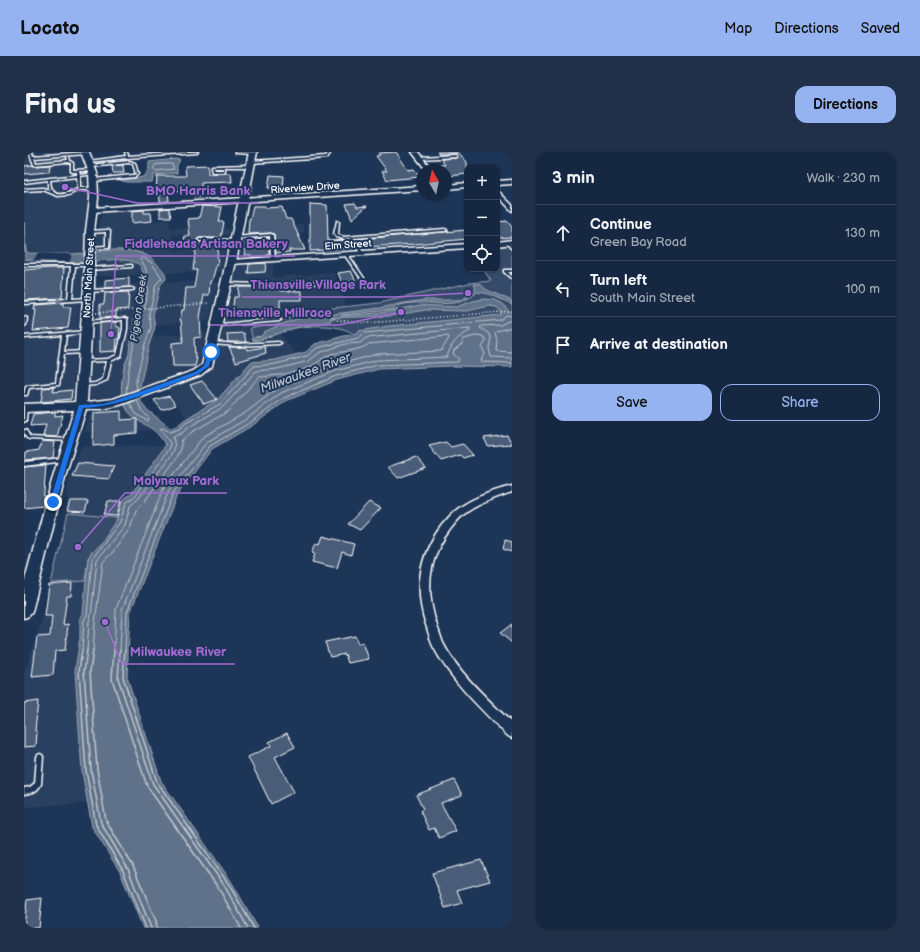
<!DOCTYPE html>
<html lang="en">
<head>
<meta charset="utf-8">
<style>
  body { margin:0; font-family:"Balsamiq Sans",sans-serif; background:#1f3048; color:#f1f3f6 }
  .controls { position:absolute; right:12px; top:12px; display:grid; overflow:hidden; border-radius:8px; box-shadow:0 1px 3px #0004 }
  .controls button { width:36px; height:36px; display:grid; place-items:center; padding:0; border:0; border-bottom:1px solid #35445a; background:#162841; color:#f1f3f6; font:20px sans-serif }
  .compass { position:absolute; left:392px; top:12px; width:36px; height:36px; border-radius:50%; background:#162841; box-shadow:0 1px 3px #0004; rotate:351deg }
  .stop { position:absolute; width:12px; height:12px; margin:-9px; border:3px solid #1a73e8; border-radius:50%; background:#fff }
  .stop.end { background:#1a73e8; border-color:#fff; box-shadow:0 1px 4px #0008 }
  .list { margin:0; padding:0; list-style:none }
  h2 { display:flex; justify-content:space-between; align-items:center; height:52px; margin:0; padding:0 16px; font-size:17px }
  h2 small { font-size:13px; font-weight:400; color:#9ea6b1 }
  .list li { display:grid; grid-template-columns:26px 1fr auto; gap:12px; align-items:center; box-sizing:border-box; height:56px; padding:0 16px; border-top:1px solid #35445a }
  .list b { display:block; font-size:15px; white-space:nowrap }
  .list p { margin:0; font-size:13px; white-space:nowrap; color:#9ea6b1 }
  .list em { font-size:13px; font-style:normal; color:#9ea6b1 }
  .actions { display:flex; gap:8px; padding:12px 16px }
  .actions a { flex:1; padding:9px 0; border:1px solid #95b2f1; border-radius:12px; text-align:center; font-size:14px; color:#95b2f1 }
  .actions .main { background:#95b2f1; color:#111 }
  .icon { flex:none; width:22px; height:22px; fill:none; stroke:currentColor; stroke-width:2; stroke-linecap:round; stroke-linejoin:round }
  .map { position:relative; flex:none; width:488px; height:776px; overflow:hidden; border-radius:12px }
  header { display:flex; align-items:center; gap:24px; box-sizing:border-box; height:56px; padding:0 20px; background:#95b2f1; color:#111 }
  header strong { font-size:19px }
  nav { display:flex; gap:22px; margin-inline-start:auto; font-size:14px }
  .intro { display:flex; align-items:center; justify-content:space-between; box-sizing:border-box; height:96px; padding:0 24px }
  h1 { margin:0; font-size:28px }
  .button { padding:10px 18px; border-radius:12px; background:#95b2f1; color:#111; font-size:14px; font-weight:700 }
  main { display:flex; gap:24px; padding:0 24px }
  aside { flex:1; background:#162841; border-radius:12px; box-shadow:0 1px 3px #0004 }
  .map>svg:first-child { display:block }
  .built { fill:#2a4161 }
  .green { fill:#364b69; stroke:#9aa5b4 }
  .water { fill:#617289; stroke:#a0aab8 }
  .pier { fill:#1d3557 }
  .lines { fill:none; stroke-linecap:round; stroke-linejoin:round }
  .shore-far1 { stroke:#c0c7d0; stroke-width:1 }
  .shore { stroke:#c0c7d0; stroke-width:1.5 }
  .building { fill:#4a5d79; stroke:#fff }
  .lane-casing { stroke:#fff; stroke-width:3 }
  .street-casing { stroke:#fff; stroke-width:3 }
  .secondary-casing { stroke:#fff; stroke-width:3 }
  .path { stroke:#fff; stroke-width:1.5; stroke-dasharray:1 2.5; stroke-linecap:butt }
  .lane { fill:#1d3557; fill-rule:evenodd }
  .street { fill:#1d3557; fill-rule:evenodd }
  .secondary { fill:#1d3557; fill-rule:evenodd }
  .oneway { stroke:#6c7c92 }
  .route { fill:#1a73e8 }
  .labels { text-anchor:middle; stroke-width:4; stroke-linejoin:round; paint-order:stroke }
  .far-street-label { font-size:10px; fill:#fff; stroke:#1d3557 }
  .far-water-label { font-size:11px; font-style:italic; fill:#b8c0ca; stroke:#1d3557 }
  .water-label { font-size:13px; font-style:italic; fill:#b8c0ca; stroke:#1d3557 }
  .leader { fill:none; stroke:#a36bd2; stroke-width:1.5 }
  .callout-dot { fill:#a36bd2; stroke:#1d3557; stroke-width:1.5 }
  .callout-label { font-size:13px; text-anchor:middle; font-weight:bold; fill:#a36bd2; stroke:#1d3557; stroke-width:4; stroke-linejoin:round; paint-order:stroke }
</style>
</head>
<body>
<header>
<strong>Locato</strong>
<nav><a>Map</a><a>Directions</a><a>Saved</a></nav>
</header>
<div class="intro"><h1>Find us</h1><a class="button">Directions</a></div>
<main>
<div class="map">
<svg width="488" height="776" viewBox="0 0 488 776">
  <rect width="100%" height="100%" fill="#1d3557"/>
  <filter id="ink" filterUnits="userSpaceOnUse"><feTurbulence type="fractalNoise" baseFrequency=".025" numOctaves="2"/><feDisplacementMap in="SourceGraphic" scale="8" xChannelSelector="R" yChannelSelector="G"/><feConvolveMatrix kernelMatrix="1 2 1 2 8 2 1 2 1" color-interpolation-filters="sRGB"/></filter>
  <g filter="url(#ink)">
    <g class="built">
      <polygon points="0,0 54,0 60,15 63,31 63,53 60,101 48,102 2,99 0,70"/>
      <polygon points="126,56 128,69 145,68 147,76 206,76 204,83 148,83 151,98 202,98 197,120 141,121 130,106 108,99 72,100 72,86 78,60"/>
      <polygon points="279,72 280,81 263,83 266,93 250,94 249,125 310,121 323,155 264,161 268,169 260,172 226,176 229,188 234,188 255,181 273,203 251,208 238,209 210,230 193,248 163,266 142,237 182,222 190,216 220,76"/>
      <polygon points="0,107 9,109 59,111 49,246 42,250 0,252"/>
      <polygon points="99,108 113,111 116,113 120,123 74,124 74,112 71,110"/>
      <polygon points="140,130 194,130 185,169 131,173 129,163 136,133"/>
      <polygon points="120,132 119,144 114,161 111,162 108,187 105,192 105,200 101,213 97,240 98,243 84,246 66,247 63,242 65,215 70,203 73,133"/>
      <polygon points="183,180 176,211 174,214 116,236 116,230 128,184"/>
      <polygon points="101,251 103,257 111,267 130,278 61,280 66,262"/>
      <polygon points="142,293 108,341 98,349 94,366 44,361 43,337 46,325 57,294"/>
      <polygon points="61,429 59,462 56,466 56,486 51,519 58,619 64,651 0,655 0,522 19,464 27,431"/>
    </g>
    <g class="green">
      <path d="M488 91V165L477 164 411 170 331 183C315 170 277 173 259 179 249 182 239 189 229 188L226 176 260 172 268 169 264 161 355 151 445 131 467 129 459 117H473V92Z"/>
      <polygon points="44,361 94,366 77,391 68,400 64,406 61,429 27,431"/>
    </g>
    <g class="water">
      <polygon points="152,7 156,8 153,13 153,21 130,23 128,30 102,30 96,28 115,26 121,24 125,15 125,10"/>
      <path d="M0 70 2 99 5 101C19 101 34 102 48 102 76 101 116 88 135 114 139 118 142 122 142 127L136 133 129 163 131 175 125 193 116 234 117 250 121 256 146 276 153 274 160 268 193 248 227 210 251 208 282 200 291 192 320 184 333 182 335 179 365 174 477 163 476 158 472 155 465 154 443 159 401 158 367 164 307 166V169L271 176 234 188H229L231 185 238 184 240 180C255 173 272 166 289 163 296 161 303 167 310 162L356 156 380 151 401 148H438L452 137 450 132H456L463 138 488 149V152C475 147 467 141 453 140 433 158 415 149 391 151 385 151 379 152 373 154 370 156 369 158 365 158L317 163 318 164 357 161 396 153 432 155 449 149 459 147 471 148 479 152 488 162V215L426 214 355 217 313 228 262 249 229 273 188 297 153 343 106 461 103 525 137 629 207 729 234 776H119L96 720 68 675 58 619 51 519 56 486V466L59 462 64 406 68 400 77 391 93 367 98 349 108 341 142 293C138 288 134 281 128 277 119 271 111 268 104 259 95 246 97 230 100 215 101 210 105 205 105 200 106 187 110 175 111 161H114C119 145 124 129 116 113 101 103 75 110 57 111 39 111 19 111 1 107Z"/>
    </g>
    <polygon class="pier" points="14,101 48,102 46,110 9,109"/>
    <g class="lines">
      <g class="shore-far1">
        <polygon points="140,12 148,12 150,17 131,19 129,17 131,13"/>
        <polyline points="488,169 484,169 477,173 457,174 456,176 464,181 467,186 465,196 467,205 488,206"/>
        <polyline points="488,175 473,179 471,181 473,188 472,199 488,200"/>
        <path d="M102 242C104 215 110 192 115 165 125 155 128 117 116 108L118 105 127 110 138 126 132 132 125 162 127 175 121 192 112 229 113 238"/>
        <polyline points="105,251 113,263 124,269 125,266 117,258 113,248"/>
        <polyline points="58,499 60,468 63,463 68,407 96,370 102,351 112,343 146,296 146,291 136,277 138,276 146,280 155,277 162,271 196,252 230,214 252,212 283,204 293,196 334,186 341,181 476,168 482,163 488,164"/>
        <path d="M63 499 65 469 67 463 73 408 101 373 106 354 115 346 147 304 151 295 149 285 158 281 165 275 199 255 232 219 253 217 285 209 295 201 321 192 336 191 342 186 446 176V179C433 185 427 192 423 205L354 208 311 219 257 241 224 266 183 290 145 338 98 458 96 499"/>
        <path d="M69 499 71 471 79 410 89 400 106 376 112 358 120 350 152 307 157 297V289L168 280 203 260 235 225C249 224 274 221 286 215 294 211 299 205 307 202 320 199 335 199 345 192L424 184 425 186 417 199 353 202 309 214 254 236 221 261 179 285 140 335 92 457 90 499"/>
        <polyline points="101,499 103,460 149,341 186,294 227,270 260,246 312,224 354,213 434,210 435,207 429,202 430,198 437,193 440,187 455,183 460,185 462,189 458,195 461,202 457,208 458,210 488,211"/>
      </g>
      <g class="shore">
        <polyline points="58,498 55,519 62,618 72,673 99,719 122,776"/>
        <polyline points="63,498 60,520 67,618 77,671 104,717 127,776"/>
        <polyline points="69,498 66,520 73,617 82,669 109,714 132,769 133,776"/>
        <polyline points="90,498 88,527 123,634 195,737 217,776"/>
        <polyline points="96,498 94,526 129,632 200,733 224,776"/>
        <polyline points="101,498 99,525 133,630 204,731 230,776"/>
      </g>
    </g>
    <g class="building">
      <polygon points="372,0 384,18 390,17 396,25 363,28 358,19 363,19 352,4 356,3 355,1"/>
      <polygon points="413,0 434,0 443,10 443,22 425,24 422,18 416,13 421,13 417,7 433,6 434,5 433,2 415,2"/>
      <polygon points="8,13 10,14 26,13 25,20 0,22 0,14"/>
      <polygon points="99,13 100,21 89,21 88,14"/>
      <polygon points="184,13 184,22 207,21 208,30 177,31 178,45 170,45 169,39 144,40 145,49 136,50 135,39 132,39 133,24 162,24 161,14"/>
      <polygon points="246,23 260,24 259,36 244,36"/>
      <polygon points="331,51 333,55 343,54 328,67 322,52"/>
      <polygon points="286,52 303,53 304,89 325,88 331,96 286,99"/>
      <polygon points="178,54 198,55 195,70 200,70 197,86 175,86 173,88 176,90 196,91 193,103 194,113 192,114 188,129 186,129 185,143 180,143 176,165 177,185 170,186 171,206 173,206 171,214 149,214 148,191 159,190 157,168 156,168 158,158 160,158 162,136 170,136 173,118 169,118 172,94 158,95 161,84 166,84 164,67 175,66"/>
      <polygon points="229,54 241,54 241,56 258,55 262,67 267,67 281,98 265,98 266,100 252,101 250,82 247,81 224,82 225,67 226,67"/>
      <polygon points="145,56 147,65 136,65 136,57"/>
      <polygon points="120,58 120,61 127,61 128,69 108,71 108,59"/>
      <polygon points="483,69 488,75 488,85 473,86 473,70"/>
      <polygon points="443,78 443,87 391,92 341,95 336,87"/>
      <polygon points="245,86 245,101 243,104 227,105 227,103 221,103 222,88"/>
      <polygon points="242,111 241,120 224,121 225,112"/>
      <polygon points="27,116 40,116 38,146 0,148 0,118"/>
      <polygon points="327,119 332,129 318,130 314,121"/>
      <polygon points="105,126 105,135 81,136 81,128"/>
      <polygon points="215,135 252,135 252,136 257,136 257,139 278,139 278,148 256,148 256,159 229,160 229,163 208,163 210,145 214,145"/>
      <polygon points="105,140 104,157 92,158 92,165 76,166 76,152 80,152 81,141"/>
      <polygon points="39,151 39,155 47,155 44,176 9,179 12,158 10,158 11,153"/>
      <polygon points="92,170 92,174 96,176 95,187 93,187 92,199 76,200 76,171"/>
      <polygon points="220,181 222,190 204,190 203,182"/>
      <polygon points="205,195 222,195 223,198 241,195 242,201 212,210"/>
      <polygon points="178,229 193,247 180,252 166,233"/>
      <polygon points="30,235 29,240 48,238 47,247 17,250 19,236"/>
      <polygon points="145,244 152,253 138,258 130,248"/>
      <polygon points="97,259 97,268 113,267 113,281 90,283 90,292 69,294 70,261"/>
      <polygon points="31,260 31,264 39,263 33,285 19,284 22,273 6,274 9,262"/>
      <polygon points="483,283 488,292 464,294 460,286"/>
      <polygon points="18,289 31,290 29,306 1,308 2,300 15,298"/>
      <polygon points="422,290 427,295 439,292 449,303 439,306 436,303 417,309 405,294"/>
      <polygon points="392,305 402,316 374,326 364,315"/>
      <polygon points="54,311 90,314 85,327 48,324"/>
      <polygon points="22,313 19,354 0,356 0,315"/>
      <polygon points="46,349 64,349 61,360 43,359"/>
      <polygon points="84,349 97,349 93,364 80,363"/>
      <polygon points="345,350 357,356 336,378 324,372"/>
      <polygon points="299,384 330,392 327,403 318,400 313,416 288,410 291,402 288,401 292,391 296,392"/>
      <polygon points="481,388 488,390 488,400 479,397"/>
      <polygon points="48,431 47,444 43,444 39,473 44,472 41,498 31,499 29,523 8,525 13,485 26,484 28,464 21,464 25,433"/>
      <polygon points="488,472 488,491 476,481"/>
      <polygon points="331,484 334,492 339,491 345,507 324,511 321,502 306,505 301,490"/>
      <polygon points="14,549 11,579 13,579 12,594 0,595 0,551"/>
      <polygon points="263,581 271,595 251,605 270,640 247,652 224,605 247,594 245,590"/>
      <polygon points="430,628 438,643 417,651 432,679 415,686 410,676 405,678 396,659 399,657 392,643"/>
      <polygon points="457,708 466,729 433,738 438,751 421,756 408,721"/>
      <polygon points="18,746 15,776 0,776 3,748"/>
    </g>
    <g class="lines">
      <g class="lane-casing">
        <g id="lane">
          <path d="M6 0H8L9 4 63 0 62 2 10 6 12 11 44 8 43 5 45 4 46 9 49 11V18L70 17V18L69 19H55L56 23 69 21 70 22 56 24V36H70L71 37 70 38H55L45 43 34 44 19 38 0 39V37L19 36 27 39 24 34V28L0 31V29L53 23V20H48L47 19V11L44 10 10 13 7 5ZM53 25 54 37C40 43 27 48 26 28Z"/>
          <polygon points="101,0 103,0 104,4 162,0 174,0 173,1 103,6 66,10 65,9 102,4"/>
          <polygon points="211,0 225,0 230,1 229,2 212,1"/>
          <polygon points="305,0 307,0 303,6 227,11 226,10 227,9 302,4"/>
          <polygon points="432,3 433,5 396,7 395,6 396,5"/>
          <polygon points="105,9 111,11 114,22 111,25 70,29 69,28 70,27 109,23 112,22 109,12 105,11 67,15 66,14 67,13"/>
          <path d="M226 13H227V15H201V19L200 20H188L187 15 188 14ZM190 16H199V18H190Z"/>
          <polygon points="313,69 315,70 314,82 314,83 320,85 421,77 423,78 421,79 329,86 340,101 338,102 337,102 326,86 320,87 312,85 310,82"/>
          <polygon points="84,78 86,79 85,96 65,97 64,96 66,95 82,94 82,80 66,81 64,80 65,79"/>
          <polygon points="247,82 249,83 251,107 249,108 247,107 246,84 211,87 209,86 211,85"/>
          <polygon points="175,87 211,88 213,89 211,90 176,89 174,88"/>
          <polygon points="483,90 485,90 488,94 488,97 483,92"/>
          <path d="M321 101H323L340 126 345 134 344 135H342C336 123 327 113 320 102Z"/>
          <polygon points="0,112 66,112 66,114 51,114 48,147 64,146 66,147 64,148 0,152 0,150 44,147 47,114 0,114"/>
          <polygon points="107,113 108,113 108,115 65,118 63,117 65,116"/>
          <polygon points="480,118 488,118 488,120 484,120 488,124 488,127 480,120"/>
          <polygon points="301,129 302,129 302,131 241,134 202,133 200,132 202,131 241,132"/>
          <polygon points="108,136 110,137 109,138 64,140 62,139 64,138"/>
          <polygon points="0,165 3,166 2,173 0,174"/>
          <polygon points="101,166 103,167 103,177 97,204 87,209 83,228 72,233 57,234 57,232 71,231 79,227 83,209 60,210 58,209 60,208 84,207 93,203 99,177 99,168 62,171 60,170 62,169"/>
          <polygon points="247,167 255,167 257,168 255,169 193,174 191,173 193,172 209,171"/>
          <polygon points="62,179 64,180 63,181 42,183 40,200 61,199 63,200 61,201 40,202 35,233 5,236 3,243 0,243 2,234 32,231 38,183 0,186 0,184"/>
          <polygon points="188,190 213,192 255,190 257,191 255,192 213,194 189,192 188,192"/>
          <polygon points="0,255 2,255 3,256 2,269 0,270"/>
          <path d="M0 278H2L6 285 47 287 49 288 47 289 5 287C1 286 0 281 0 278Z"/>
          <polygon points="39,306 41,307 41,309 0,314 0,310"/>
          <path d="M16 602 18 603 19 605 17 632C13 640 8 641 0 642V636L6 635 11 631 13 605 14 603Z"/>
        </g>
      </g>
      <g class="street-casing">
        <g id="street">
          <polygon points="388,0 394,0 408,18 402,18"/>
          <polygon points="488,28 488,32 473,33 473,29"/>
          <polygon points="443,31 443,35 422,37 422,33"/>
          <polygon points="398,34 398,38 69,60 66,58 69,56"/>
          <polygon points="473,38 488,53 488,59 473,43"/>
          <polygon points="488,88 488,92 473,94 473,90"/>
          <polygon points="443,92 443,96 207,112 204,110 207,108"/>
          <path d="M488 334V340C471 346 453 352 439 363 433 368 429 374 425 379 403 408 402 441 413 474 415 479 417 486 419 491 435 522 464 547 488 571V586L484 584C457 557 428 530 410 496 406 489 405 481 402 473 390 437 395 403 418 373 422 369 426 363 430 360 446 346 468 339 488 334Z"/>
        </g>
      </g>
      <g class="secondary-casing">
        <polygon id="secondary" points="57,0 65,0 73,21 74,46 70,79 70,135 63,250 89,247 169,219 178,213 202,110 225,0 233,0 212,110 188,214 177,223 96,253 79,257 62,257 42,321 8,460 5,464 0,466 0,431 30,321 50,258 0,260 0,252 51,250 60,135 62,79 66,46 65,21"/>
      </g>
      <g class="path">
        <polyline points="72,161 187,151"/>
        <polyline points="261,168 283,160 294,159 301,160 312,168 344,171 488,159"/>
      </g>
      <use href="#lane" class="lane"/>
      <use href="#street" class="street"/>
      <use href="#secondary" class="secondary"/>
    </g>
    <defs><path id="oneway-shaft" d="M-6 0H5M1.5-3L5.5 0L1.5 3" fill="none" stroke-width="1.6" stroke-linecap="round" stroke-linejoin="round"/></defs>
    <use class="oneway" href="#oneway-shaft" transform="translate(32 149) rotate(-4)"/>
  </g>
  <path class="route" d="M187 198 189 200 185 214 174 222C137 236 99 254 59 256L32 350 31 351H27L26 350 55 253 79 252 90 249 171 220 180 214 185 200Z"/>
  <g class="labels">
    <g class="far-street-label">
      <text transform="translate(281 35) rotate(-4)" y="4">Riverview Drive</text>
      <text transform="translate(324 92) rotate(-4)" y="4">Elm Street</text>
      <text transform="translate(64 126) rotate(-87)" y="4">North Main Street</text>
    </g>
    <g class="far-water-label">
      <text transform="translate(114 156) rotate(-82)" y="4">Pigeon Creek</text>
    </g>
    <g class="water-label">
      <text transform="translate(281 220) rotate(-20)" y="5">Milwaukee River</text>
    </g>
  </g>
  <path class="leader" d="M41 35L113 51H234M87 182L92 104H271M444 141L370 145H218M377 160L315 173H186M54 395L101 341H203M81 470L98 512H211"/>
  <g class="callout-dot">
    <circle cx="41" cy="35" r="4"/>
    <circle cx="87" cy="182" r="4"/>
    <circle cx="444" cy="141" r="4"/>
    <circle cx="377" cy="160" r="4"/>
    <circle cx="54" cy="395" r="4"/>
    <circle cx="81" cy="470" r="4"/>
  </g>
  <g class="callout-label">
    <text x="174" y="43">BMO Harris Bank</text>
    <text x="182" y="96">Fiddleheads Artisan Bakery</text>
    <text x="294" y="137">Thiensville Village Park</text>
    <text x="251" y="165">Thiensville Millrace</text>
    <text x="152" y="333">Molyneux Park</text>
    <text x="154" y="504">Milwaukee River</text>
  </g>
</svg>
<div class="controls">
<button>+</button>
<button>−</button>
<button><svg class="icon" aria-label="locate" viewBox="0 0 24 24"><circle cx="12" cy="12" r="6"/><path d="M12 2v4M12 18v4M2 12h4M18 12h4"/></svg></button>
</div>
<svg class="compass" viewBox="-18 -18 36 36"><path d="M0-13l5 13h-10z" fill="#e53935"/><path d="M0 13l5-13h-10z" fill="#9ea6b1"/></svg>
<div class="stop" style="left:187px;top:200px"></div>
<div class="stop end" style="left:29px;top:350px"></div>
</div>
<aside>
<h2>3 min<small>Walk · 230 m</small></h2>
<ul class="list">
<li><svg class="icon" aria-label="ahead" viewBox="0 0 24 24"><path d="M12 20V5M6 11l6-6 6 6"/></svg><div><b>Continue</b><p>Green Bay Road</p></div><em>130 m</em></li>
<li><svg class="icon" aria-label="left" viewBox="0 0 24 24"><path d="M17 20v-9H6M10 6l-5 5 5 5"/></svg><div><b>Turn left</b><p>South Main Street</p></div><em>100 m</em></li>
<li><svg class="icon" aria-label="arrive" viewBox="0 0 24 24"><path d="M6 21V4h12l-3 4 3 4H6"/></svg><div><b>Arrive at destination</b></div></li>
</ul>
<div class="actions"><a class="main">Save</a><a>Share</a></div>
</aside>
</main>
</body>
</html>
